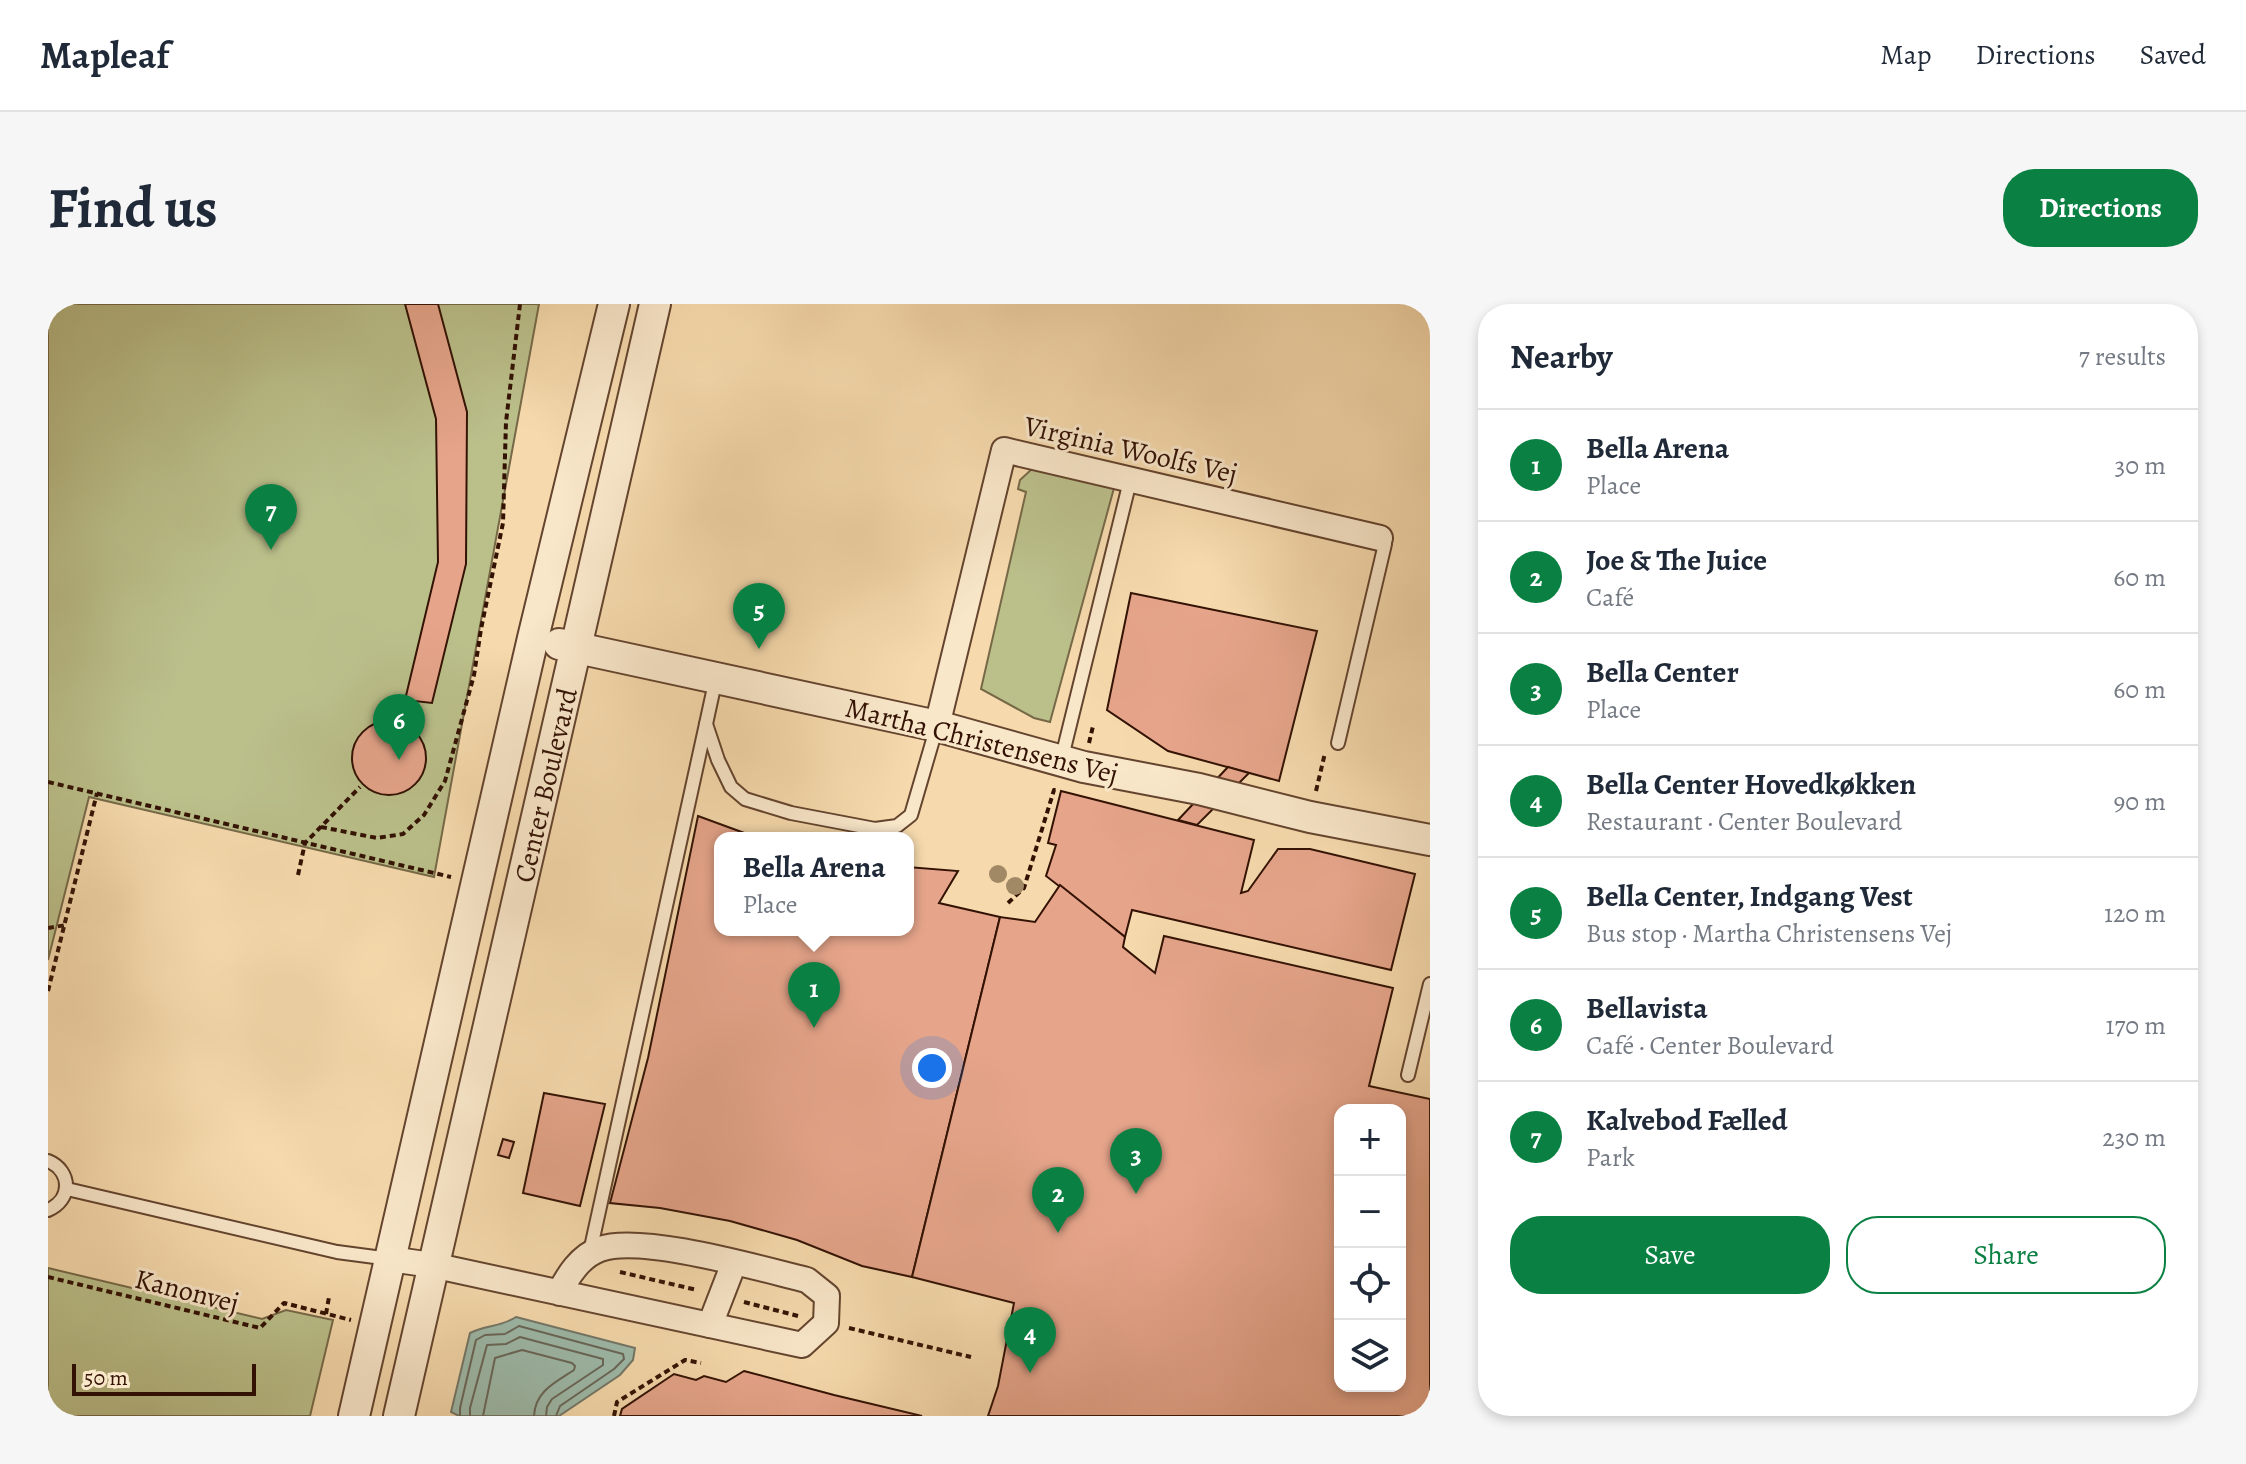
<!DOCTYPE html>
<html lang="en">
<head>
<meta charset="utf-8">
<style>
  body { margin:0; font-family:Alegreya,serif; background:#f6f6f7; color:#1f2937 }
  .controls { position:absolute; right:24px; bottom:24px; display:grid; overflow:hidden; border-radius:16px; box-shadow:0 4px 12px #0003 }
  .controls button { width:72px; height:72px; display:grid; place-items:center; padding:0; border:0; border-bottom:2px solid #e0e1e3; background:#fff; color:#1f2937; font:40px sans-serif }
  .scale { position:absolute; left:24px; bottom:20px; width:184px; box-sizing:border-box; padding-left:8px; border:4px solid #331204; border-top:0; font-size:22px; line-height:28px; white-space:nowrap; color:#331204; -webkit-text-stroke:6px #f9e7ca; paint-order:stroke }
  .you { position:absolute; left:884px; top:764px; width:28px; height:28px; margin:-20px; border:6px solid #fff; border-radius:50%; background:#1a73e8; box-shadow:0 0 0 12px #1a73e833 }
  .badge { display:grid; place-items:center; width:52px; height:52px; border-radius:50%; background:#0b8043; color:#fff; font-size:26px; font-weight:700 }
  .pin { position:absolute; translate:-50% -66px; filter:drop-shadow(0 2px 4px #0008) }
  .pin::after { content:''; position:absolute; top:42px; width:28px; height:24px; background:inherit; clip-path:polygon(0 0,100% 0,50% 100%) }
  .popup { position:absolute; left:666px; top:528px; width:200px; height:104px; box-sizing:border-box; display:grid; place-content:center; border-radius:16px; background:#fff; filter:drop-shadow(0 2px 6px #0005); font-size:26px; white-space:nowrap; color:#747a83 }
  .popup b { font-size:30px; color:#1f2937 }
  .popup::after { content:''; position:absolute; left:50%; top:100%; margin-left:-16px; border:16px solid transparent; border-top-color:#fff }
  .list { margin:0; padding:0; list-style:none }
  h2 { display:flex; justify-content:space-between; align-items:center; height:104px; margin:0; padding:0 32px; font-size:34px }
  h2 small { font-size:26px; font-weight:400; color:#747a83 }
  .list li { display:grid; grid-template-columns:52px 1fr auto; gap:24px; align-items:center; box-sizing:border-box; height:112px; padding:0 32px; border-top:2px solid #e0e1e3 }
  .list b { display:block; font-size:30px; white-space:nowrap }
  .list p { margin:0; font-size:26px; white-space:nowrap; color:#747a83 }
  .list em { font-size:26px; font-style:normal; color:#747a83 }
  .actions { display:flex; gap:16px; padding:24px 32px }
  .actions a { flex:1; padding:18px 0; border:2px solid #0b8043; border-radius:32px; text-align:center; font-size:28px; color:#0b8043 }
  .actions .main { background:#0b8043; color:#fff }
  .icon { flex:none; width:44px; height:44px; fill:none; stroke:currentColor; stroke-width:2; stroke-linecap:round; stroke-linejoin:round }
  .map { position:relative; flex:none; width:1382px; height:1112px; overflow:hidden; border-radius:32px }
  header { display:flex; align-items:center; gap:48px; box-sizing:border-box; height:112px; padding:0 40px; background:#fff; border-bottom:2px solid #e0e1e3 }
  header strong { font-size:38px }
  nav { display:flex; gap:44px; margin-inline-start:auto; font-size:28px }
  .intro { display:flex; align-items:center; justify-content:space-between; box-sizing:border-box; height:192px; padding:0 48px }
  h1 { margin:0; font-size:56px }
  .button { padding:20px 36px; border-radius:32px; background:#0b8043; color:#fff; font-size:28px; font-weight:700 }
  main { display:flex; gap:48px; padding:0 48px }
  aside { flex:1; background:#fff; border-radius:32px; box-shadow:0 4px 12px #0003 }
  .map>svg:first-child { display:block }
  .green { fill:#bbc08b; stroke:#776948; stroke-width:2 }
  .water { fill:#9dbbab; stroke:#737768; stroke-width:2 }
  .lines { fill:none; stroke-linecap:round; stroke-linejoin:round }
  .shore { stroke:#686658; stroke-width:2 }
  .building { fill:#e6a58b; stroke:#331204; stroke-width:2; fill-rule:evenodd }
  .service-casing { stroke:#64442e; stroke-width:16 }
  .minor-casing { stroke:#64442e; stroke-width:28 }
  .tertiary-casing { stroke:#64442e; stroke-width:34 }
  .path { stroke:#331204; stroke-width:4; stroke-dasharray:6 4; stroke-linecap:butt }
  .service { stroke:#f9e7ca; stroke-width:12 }
  .minor { stroke:#f9e7ca; stroke-width:24 }
  .tertiary { stroke:#f9e7ca; stroke-width:30 }
  .tree { fill:#a18966 }
  .labels { text-anchor:middle; stroke-width:6; stroke-linejoin:round; paint-order:stroke }
  .street-label { font-size:28px; fill:#331204; stroke:#f9e7ca }
</style>
</head>
<body>
<header>
<strong>Mapleaf</strong>
<nav><a>Map</a><a>Directions</a><a>Saved</a></nav>
</header>
<div class="intro"><h1>Find us</h1><a class="button">Directions</a></div>
<main>
<div class="map">
<svg width="1382" height="1112" viewBox="0 0 1382 1112">
  <rect width="100%" height="100%" fill="#f6daad"/>
  <filter id="stains"><feTurbulence type="fractalNoise" baseFrequency=".0025" numOctaves="4"/><feColorMatrix values="0 0 0 0 .2 0 0 0 0 .09 0 0 0 0 .02 0 0 0 .5 -.17"/></filter>
  <radialGradient id="worn" r=".72"><stop offset=".6" stop-color="#630" stop-opacity="0"/><stop offset="1" stop-color="#630" stop-opacity=".3"/></radialGradient>
  <g class="green">
    <polygon points="0,0 491,0 386,573 41,493 0,656"/>
    <polygon points="985,164 1062,179 1066,184 1002,418 986,414 933,385 978,188 970,185 972,176"/>
    <polygon points="0,964 214,1015 238,1006 285,1016 262,1112 0,1112"/>
  </g>
  <path class="water" d="M468 1013 587 1044 585 1056 572 1071 511 1112H411L403 1108 422 1029C438 1021 453 1023 468 1013Z"/>
  <g class="lines">
    <g class="shore">
      <polyline points="412,1112 412,1104 428,1036 437,1031 457,1030 471,1022 575,1050 576,1055 566,1065 512,1102 508,1112"/>
      <polyline points="422,1112 422,1104 439,1041 458,1040 472,1033 555,1055 555,1061 504,1095 499,1103 498,1112"/>
      <path d="M435 1112 447 1054 474 1046 524 1059 527 1062 526 1066C508 1078 487 1087 486 1112"/>
    </g>
  </g>
  <g class="building">
    <polygon points="357,0 390,0 419,108 418,260 384,399 357,396 390,258 388,115"/>
    <polygon points="1083,289 1269,327 1231,477 1120,447 1059,406"/>
    <circle cx="341" cy="454" r="37"/>
    <polygon points="1180,463 1201,469 1149,521 1130,516"/>
    <polygon points="1013,487 1206,536 1193,589 1200,587 1230,545 1262,545 1367,570 1343,666 1084,606 1077,633 998,572 1008,541 1000,539"/>
    <polygon points="650,512 710,534 672,534 672,626 860,626 860,563 910,567 891,599 952,613 864,973 814,962 749,936 682,917 612,904 562,899 600,754"/>
    <path d="M1012 581 1077 633 1075 643 1107 669 1116 632 1345 684 1321 782 1382 795V1112H940L950 1082 966 999 864 973 952 613 987 618ZM1292 806H1352V1082H1292Z"/>
    <polygon points="496,789 557,800 532,902 475,889"/>
    <polygon points="455,835 466,838 461,854 450,851"/>
    <polygon points="696,1067 786,1091 874,1112 572,1112 574,1105 626,1070 648,1076 656,1072 678,1078"/>
  </g>
  <g class="lines">
    <g class="service-casing">
      <g id="service">
        <polyline points="668,374 658,420 670,456 683,483 697,495 743,509 827,525 849,522 863,511 889,422"/>
        <polyline points="1290,439 1337,240 1332,234"/>
        <polyline points="1013,457 1082,177"/>
        <polyline points="1360,771 1382,680"/>
        <path d="M0 857C24 867 24 896 0 906"/>
        <polyline points="19,885 289,948 342,955"/>
        <polyline points="542,948 658,420"/>
      </g>
    </g>
    <g class="minor-casing">
      <g id="minor">
        <polyline points="889,422 956,146 1332,234"/>
        <path d="M342 955 384 961 754 1041 778 1019 779 992 759 976C713 965 593 930 552 945 532 952 520 972 511 989"/>
        <polyline points="662,1021 686,959"/>
      </g>
    </g>
    <g class="tertiary-casing">
      <g id="tertiary">
        <polyline points="511,340 889,422 1036,463 1151,485 1262,513 1382,536"/>
        <polyline points="306,1112 485,334 566,0"/>
        <polyline points="351,1112 607,0"/>
      </g>
    </g>
    <g class="path">
      <polyline points="1041,439 1045,422"/>
      <polyline points="0,478 403,573"/>
      <polyline points="1268,487 1277,449"/>
      <polyline points="273,523 329,534 355,530 376,511 397,477 426,371 433,325 455,219 458,118 472,0"/>
      <polyline points="250,571 257,539 312,483"/>
      <polyline points="960,599 976,584 1006,486 1011,486"/>
      <polyline points="0,624 18,621"/>
      <polyline points="0,687 49,489"/>
      <polyline points="572,968 649,986"/>
      <polyline points="0,973 212,1024 236,999 303,1016"/>
      <polyline points="696,998 750,1012"/>
      <polyline points="278,1010 281,993"/>
      <polyline points="801,1024 923,1053"/>
      <polyline points="566,1112 569,1098 637,1056 653,1059"/>
    </g>
    <use href="#service" class="service"/>
    <use href="#minor" class="minor"/>
    <use href="#tertiary" class="tertiary"/>
  </g>
  <g class="tree">
    <circle cx="950" cy="570" r="9"/>
    <circle cx="967" cy="582" r="9"/>
  </g>
  <g class="labels">
    <g class="street-label">
      <text transform="translate(1083 145) rotate(13)" y="10">Virginia Woolfs Vej</text>
      <text transform="translate(934 436) rotate(14)" y="10">Martha Christensens Vej</text>
      <text transform="translate(497 481) rotate(-77)" y="10">Center Boulevard</text>
      <text transform="translate(139 986) rotate(14)" y="10">Kanonvej</text>
    </g>
  </g>
  <rect width="100%" height="100%" filter="url(#stains)"/>
  <rect width="100%" height="100%" fill="url(#worn)"/>
</svg>
<div class="controls">
<button>+</button>
<button>−</button>
<button><svg class="icon" aria-label="locate" viewBox="0 0 24 24"><circle cx="12" cy="12" r="6"/><path d="M12 2v4M12 18v4M2 12h4M18 12h4"/></svg></button>
<button><svg class="icon" aria-label="layers" viewBox="0 0 24 24"><path d="M12 4l9 5-9 5-9-5zM3 14l9 5 9-5"/></svg></button>
</div>
<div class="scale">50 m</div>
<div class="you"></div>
<div class="pin badge" style="left:766px;top:724px">1</div>
<div class="popup"><b>Bella Arena</b>Place</div>
<div class="pin badge" style="left:1010px;top:929px">2</div>
<div class="pin badge" style="left:1088px;top:890px">3</div>
<div class="pin badge" style="left:982px;top:1069px">4</div>
<div class="pin badge" style="left:711px;top:345px">5</div>
<div class="pin badge" style="left:351px;top:456px">6</div>
<div class="pin badge" style="left:223px;top:246px">7</div>
</div>
<aside>
<h2>Nearby<small>7 results</small></h2>
<ul class="list">
<li><span class="badge">1</span><div><b>Bella Arena</b><p>Place</p></div><em>30 m</em></li>
<li><span class="badge">2</span><div><b>Joe &amp; The Juice</b><p>Café</p></div><em>60 m</em></li>
<li><span class="badge">3</span><div><b>Bella Center</b><p>Place</p></div><em>60 m</em></li>
<li><span class="badge">4</span><div><b>Bella Center Hovedkøkken</b><p>Restaurant · Center Boulevard</p></div><em>90 m</em></li>
<li><span class="badge">5</span><div><b>Bella Center, Indgang Vest</b><p>Bus stop · Martha Christensens Vej</p></div><em>120 m</em></li>
<li><span class="badge">6</span><div><b>Bellavista</b><p>Café · Center Boulevard</p></div><em>170 m</em></li>
<li><span class="badge">7</span><div><b>Kalvebod Fælled</b><p>Park</p></div><em>230 m</em></li>
</ul>
<div class="actions"><a class="main">Save</a><a>Share</a></div>
</aside>
</main>
</body>
</html>
